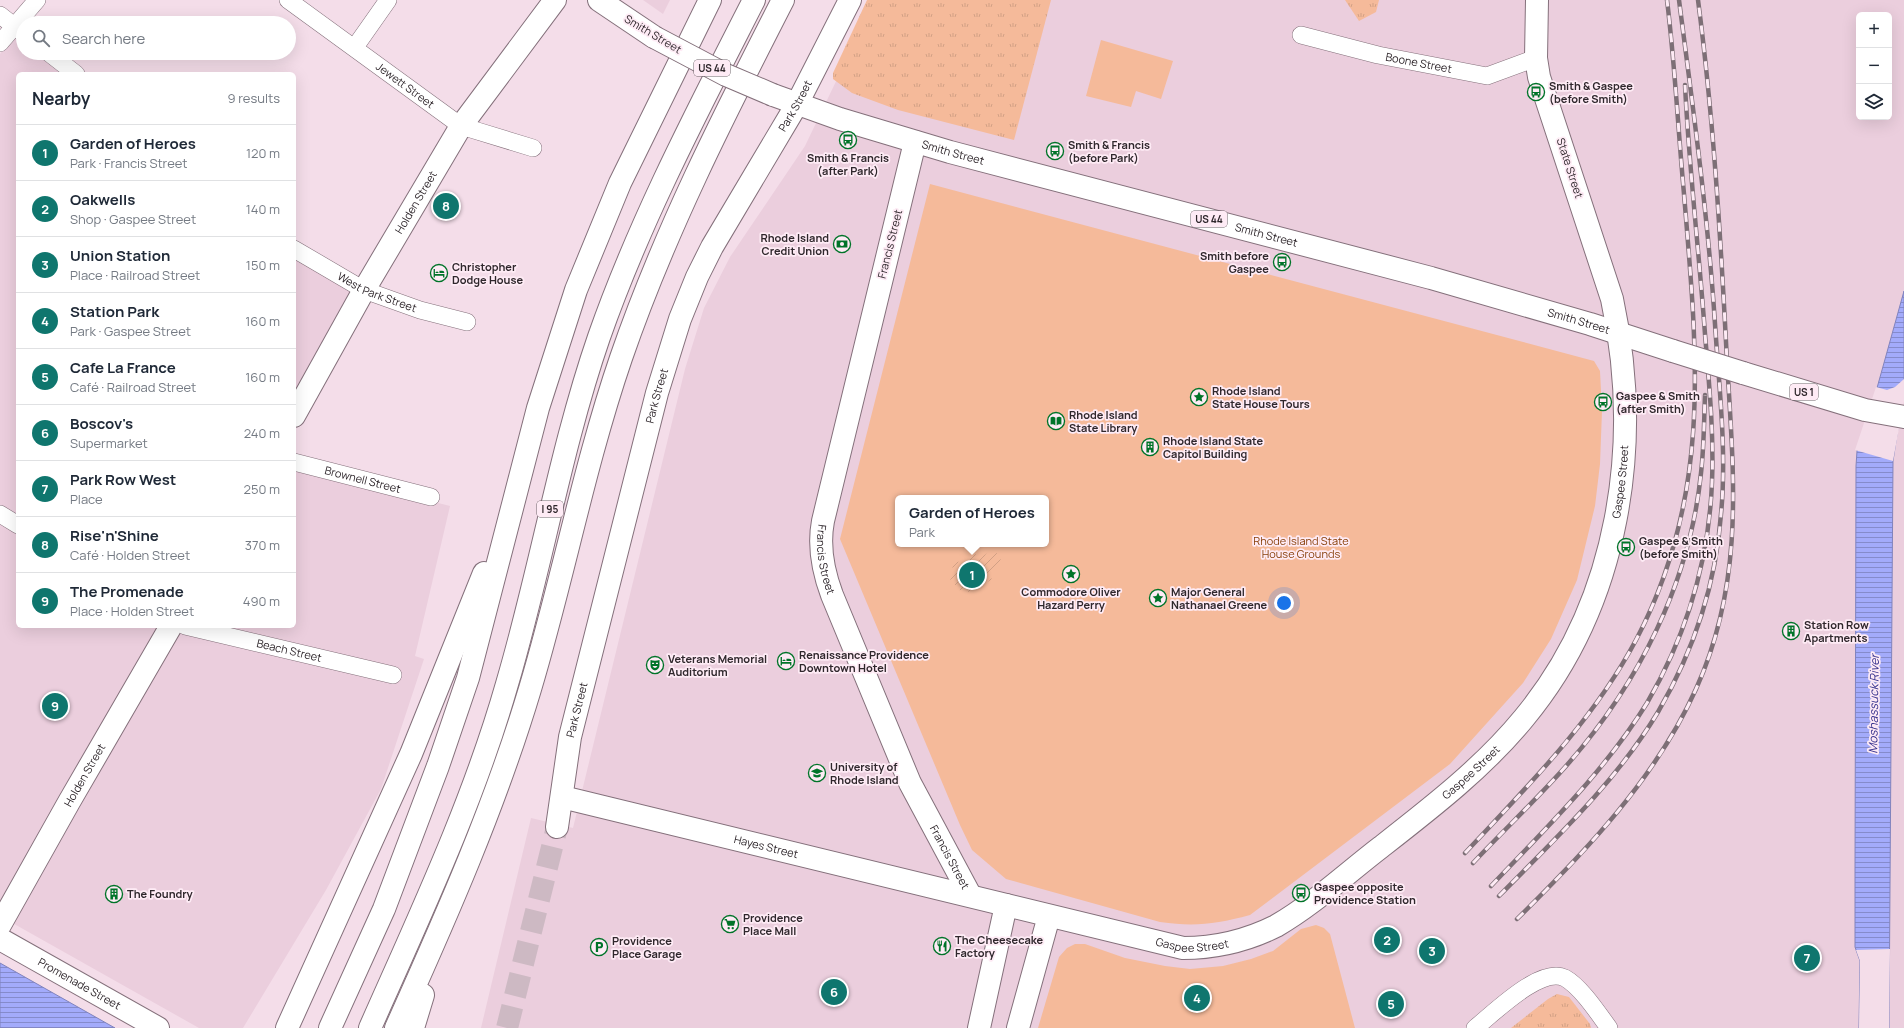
<!DOCTYPE html>
<html lang="en">
<head>
<meta charset="utf-8">
<style>
  body { margin:0; font-family:Manrope,sans-serif; background:#f2f2f3; color:#1f2937 }
  .controls { position:absolute; right:12px; top:12px; display:grid; overflow:hidden; border-radius:6px; box-shadow:0 4px 16px #0002 }
  .controls button { width:36px; height:36px; display:grid; place-items:center; padding:0; border:0; border-bottom:1px solid #e0e1e3; background:#fff; color:#1f2937; font:20px sans-serif }
  .you { position:absolute; left:1284px; top:603px; width:14px; height:14px; margin:-10px; border:3px solid #fff; border-radius:50%; background:#1a73e8; box-shadow:0 0 0 6px #1a73e833 }
  .badge { display:grid; place-items:center; width:26px; height:26px; border-radius:50%; background:#0f766e; color:#fff; font-size:13px; font-weight:700 }
  .pin { position:absolute; translate:-50% -50%; border:2px solid #fff; box-shadow:0 1px 4px #0006 }
  .popup { position:absolute; left:895px; top:495px; width:154px; height:52px; box-sizing:border-box; display:grid; place-content:center; border-radius:6px; background:#fff; filter:drop-shadow(0 1px 3px #0005); font-size:13px; white-space:nowrap; color:#747a83 }
  .popup b { font-size:15px; color:#1f2937 }
  .popup::after { content:''; position:absolute; left:50%; top:100%; margin-left:-8px; border:8px solid transparent; border-top-color:#fff }
  .list { margin:0; padding:0; list-style:none }
  h2 { display:flex; justify-content:space-between; align-items:center; height:52px; margin:0; padding:0 16px; font-size:17px }
  h2 small { font-size:13px; font-weight:400; color:#747a83 }
  .list li { display:grid; grid-template-columns:26px 1fr auto; gap:12px; align-items:center; box-sizing:border-box; height:56px; padding:0 16px; border-top:1px solid #e0e1e3 }
  .list b { display:block; font-size:15px; white-space:nowrap }
  .list p { margin:0; font-size:13px; white-space:nowrap; color:#747a83 }
  .list em { font-size:13px; font-style:normal; color:#747a83 }
  .icon { flex:none; width:22px; height:22px; fill:none; stroke:currentColor; stroke-width:2; stroke-linecap:round; stroke-linejoin:round }
  .map { position:relative; flex:none; width:1904px; height:1028px; overflow:hidden }
  .search { position:absolute; background:#fff; box-shadow:0 4px 16px #0002; left:16px; top:16px; width:280px; height:44px; display:flex; align-items:center; gap:10px; box-sizing:border-box; padding:0 14px; border-radius:22px; color:#747a83; font-size:15px }
  .panel { position:absolute; background:#fff; box-shadow:0 4px 16px #0002; left:16px; top:72px; width:280px; height:556px; border-radius:6px }
  .map>svg:first-child { display:block }
  .built { fill:#ebcedd; fill-rule:evenodd }
  .grass { fill:url(#grass-tufts) }
  .park { fill:#f5ba9a; fill-rule:evenodd }
  .garden { fill:url(#garden-furrows) }
  .water { fill:url(#water-rules); stroke:#8083bd }
  .pier { fill:#f4dde9 }
  .lines { fill:none; stroke-linecap:round; stroke-linejoin:round }
  .secondary-tunnel { stroke:#cdb9c3; stroke-width:22; stroke-dasharray:22 11; stroke-linecap:butt }
  .street-casing { stroke:#84707b; stroke-width:18 }
  .secondary-casing { stroke:#84707b; stroke-width:24 }
  .primary-casing { stroke:#84707b; stroke-width:24 }
  .highway-casing { stroke:#84707b; stroke-width:24 }
  .street { stroke:#fff; stroke-width:17 }
  .secondary { stroke:#fff; stroke-width:22 }
  .primary { stroke:#fff; stroke-width:22 }
  .highway { stroke:#fff; stroke-width:22 }
  .rail-casing { stroke:#7d6f76; stroke-width:4.5 }
  .rail { stroke:#feebf5; stroke-width:3; stroke-dasharray:9; stroke-linecap:butt }
  .primary-bridge-casing { stroke:#84707b; stroke-width:24; stroke-linecap:butt }
  .primary-bridge { stroke:#fff; stroke-width:22 }
  .labels { text-anchor:middle; stroke-width:3.5; stroke-linejoin:round; paint-order:stroke }
  .shield { fill:#feebf5; stroke:#6d6268; stroke-width:1 }
  .shield-label { font-size:10px; font-weight:bold; fill:#2f272c }
  .street-label { font-size:11px; fill:#2f272c; stroke:#feebf5 }
  .poi-label { font-size:11px; font-weight:bold; fill:#2f272c; stroke:#feebf5; text-anchor:start }
  .park-label { font-size:11px; fill:#873e07; stroke:#feebf5 }
  .water-label { font-size:12px; font-style:italic; fill:#36328d; stroke:#feebf5 }
</style>
</head>
<body>
<div class="map">
<svg width="1904" height="1028" viewBox="0 0 1904 1028">
  <defs>
    <pattern id="grass-tufts" width="24" height="20" patternUnits="userSpaceOnUse"><rect width="24" height="20" fill="#f5ba9a"/><path d="M3 7l-1-3M5 7V3M7 7l1-3M15 17l-1-3M17 17v-4M19 17l1-3" fill="none" stroke="#d2a085"/></pattern>
    <pattern id="garden-furrows" width="10" height="10" patternUnits="userSpaceOnUse"><rect width="10" height="10" fill="#f5ba9a"/><path d="M-1 1l2-2M0 10L10 0M9 11l2-2" fill="none" stroke="#d2a085"/></pattern>
    <pattern id="water-rules" width="6" height="5" patternUnits="userSpaceOnUse"><rect width="6" height="5" fill="#a3abfb"/><path d="M0 2.5h6" fill="none" stroke="#858bcb"/></pattern>
  </defs>
  <rect width="100%" height="100%" fill="#f4dde9"/>
  <g class="built">
    <polygon points="643,0 670,0 663,14"/>
    <path d="M875 0H1904V1028H481L531 818 573 828 685 369 704 308 730 257 805 146ZM1859 15H1889V117H1859ZM898 498H1046V544H898Z"/>
    <polygon points="16,32 23,36 23,53 46,53 73,74 18,74 18,626 294,626 294,466 450,506 415,656 424,659 381,789 326,890 243,1028 199,1028 0,916 0,54"/>
    <polygon points="294,252 367,298 294,428"/>
  </g>
  <g class="grass">
    <polygon points="867,0 1051,0 1014,140 898,110 852,93 833,79 833,73"/>
    <polygon points="1345,0 1379,0 1376,12 1359,21"/>
    <polygon points="1557,994 1569,997 1590,1024 1591,1028 1511,1028 1548,999"/>
  </g>
  <g class="park">
    <polygon points="1101,40 1173,61 1161,99 1136,91 1131,107 1086,96"/>
    <path d="M930 184 1594 361 1600 371 1602 411 1600 464 1595 506 1577 580 1551 639 1523 683 1450 764 1250 915C1216 924 1195 927 1160 922L1006 879 972 850 960 825 840 539ZM898 498H1046V544H898Z"/>
    <polygon points="1316,925 1324,928 1330,934 1355,1028 1038,1028 1059,957 1067,948 1075,944 1085,944 1125,958 1165,966 1190,969 1223,966 1251,959 1273,951 1301,929"/>
  </g>
  <polygon class="garden" points="994,549 1004,565 994,571 991,580 976,588 975,593 959,590 950,579 954,561 960,562 974,554 983,556"/>
  <g class="water">
    <polygon points="1904,291 1904,388 1893,461 1889,1028 1859,1028 1860,961 1855,947 1855,869 1856,466 1857,451 1877,388"/>
    <polygon points="0,963 115,1028 0,1028"/>
  </g>
  <g class="pier">
    <polygon points="1904,379 1904,401 1893,461 1855,450 1876,387 1887,390 1895,387"/>
    <polygon points="1890,949 1889,1028 1859,1028 1860,961 1856,950"/>
  </g>
  <g class="lines">
    <polyline class="secondary-tunnel" points="507,1028 557,827"/>
    <g class="street-casing">
      <g id="street">
        <path id="s1" d="M288 0 461 126 533 148"/>
        <polyline points="0,15 23,33"/>
        <path id="s2" d="M1301 35 1378 55 1487 76 1536 58"/>
        <polyline points="0,43 37,0"/>
        <polyline points="355,47 388,0"/>
        <polyline points="49,53 76,74"/>
        <path id="s3" d="M294 249 364 290 420 310 467 322"/>
        <path id="s4" d="M294 462 431 497"/>
        <polyline points="0,514 18,525"/>
        <path id="s5" d="M185 626 393 675"/>
        <path d="M1475 1028C1493 1014 1540 966 1565 978 1581 987 1598 1013 1609 1028"/>
      </g>
    </g>
    <g class="secondary-casing">
      <g id="secondary">
        <path id="s6" d="M915 142 823 521C818 547 823 571 832 595L910 783 970 895"/>
        <path id="s7" d="M294 416 364 290 461 126 555 0"/>
        <path id="s8" d="M562 797 1183 948C1217 948 1246 941 1276 926 1314 904 1347 873 1381 847 1431 808 1484 767 1524 718 1620 602 1643 443 1612 299L1539 77 1536 58 1537 0"/>
        <path id="s9" d="M557 827 570 737 657 393 680 319 697 277 712 247 797 104 850 0"/>
        <path id="s10" d="M0 925 69 802 171 626"/>
        <path id="s11" d="M0 939 158 1028"/>
        <polyline points="979,1028 1006,905"/>
        <polyline points="1018,1028 1049,916"/>
      </g>
    </g>
    <g class="primary-casing">
      <g id="primary">
        <polyline points="599,0 654,37"/>
        <path id="s12" d="M773 95 840 119 950 152 1431 278 1590 324 1673 351"/>
        <polyline points="1743,373 1865,410 1904,417"/>
      </g>
    </g>
    <g class="highway-casing">
      <g id="highway">
        <polyline points="287,1028 411,754 484,573"/>
        <polyline points="330,1028 384,909 438,766 468,678 538,408 576,290 620,183 710,0"/>
        <path d="M370 1028C420 915 473 803 507 684 541 569 560 450 599 337 640 220 698 110 754 0"/>
        <path d="M396 1028C446 917 495 806 530 689 563 579 584 466 621 358 664 233 723 117 783 0"/>
        <polyline points="413,1028 423,995"/>
      </g>
    </g>
    <use href="#street" class="street"/>
    <use href="#secondary" class="secondary"/>
    <use href="#primary" class="primary"/>
    <use href="#highway" class="highway"/>
    <g class="rail-casing">
      <g id="rail">
        <path d="M1465 853C1527 787 1593 721 1636 640 1713 494 1697 352 1684 194 1678 129 1675 65 1667 0"/>
        <path d="M1473 863C1504 830 1537 799 1567 765 1639 683 1690 582 1701 473 1704 447 1704 421 1705 395"/>
        <path d="M1491 886C1546 828 1605 771 1647 703 1686 636 1709 560 1712 482 1714 433 1709 383 1705 334 1699 251 1689 168 1685 85"/>
        <path d="M1499 896C1555 839 1616 782 1658 712 1693 652 1716 584 1721 514 1727 452 1719 387 1715 324 1708 216 1693 108 1679 0"/>
        <path d="M1517 919C1586 851 1656 778 1696 689 1748 574 1732 463 1726 342 1720 228 1713 114 1698 0"/>
      </g>
    </g>
    <use href="#rail" class="rail"/>
    <g class="primary-bridge-casing">
      <g id="primary-bridge">
        <polyline points="654,37 726,75 773,95"/>
        <polyline points="1673,351 1743,373"/>
      </g>
    </g>
    <use href="#primary-bridge" class="primary-bridge"/>
  </g>
  <defs>
    <g id="bus-ring" transform="scale(0.9)"><circle r="9.5" fill="#feebf5" stroke="#007429" stroke-width="1.5"/><path d="M-5-6H5V4H4V6H2V4H-2V6H-4V4H-5ZM-3.5-4V0h7V-4ZM-3.5 1.2v1.5H-2V1.2ZM2 1.2v1.5H3.5V1.2Z" fill="#007429"/></g>
    <g id="bank-ring" transform="scale(0.9)"><circle r="9.5" fill="#feebf5" stroke="#007429" stroke-width="1.5"/><path d="M-6-4H6V4H-6ZM0-2.3a2.3 2.3 0 1 0 0 4.6a2.3 2.3 0 1 0 0-4.6Z" fill="#007429"/></g>
    <g id="hotel-ring" transform="scale(0.9)"><circle r="9.5" fill="#feebf5" stroke="#007429" stroke-width="1.5"/><path d="M-6-4.5h1.5V1H6V5H4.5V3h-9V5H-6ZM-4 0a1.8 1.8 0 1 1 3.6 0ZM.5 0V-2.5h3Q6-2.5 6 0Z" fill="#007429"/></g>
    <g id="sight-ring" transform="scale(0.9)"><circle r="9.5" fill="#feebf5" stroke="#007429" stroke-width="1.5"/><path d="M0-6L1.8-2.2L6-1.7L2.9 1.2L3.7 5.4L0 3.3L-3.7 5.4L-2.9 1.2L-6-1.7L-1.8-2.2Z" fill="#007429"/></g>
    <g id="library-ring" transform="scale(0.9)"><circle r="9.5" fill="#feebf5" stroke="#007429" stroke-width="1.5"/><path d="M-6-4Q-3-5.5-.7-3.5V5Q-3 3-6 4ZM6-4Q3-5.5 .7-3.5V5Q3 3 6 4Z" fill="#007429"/></g>
    <g id="building-ring" transform="scale(0.9)"><circle r="9.5" fill="#feebf5" stroke="#007429" stroke-width="1.5"/><path d="M-4-6H4V6H1V3H-1V6H-4ZM-2.5-4.3h1.7v1.8h-1.7ZM.8-4.3h1.7v1.8H.8ZM-2.5-1h1.7V.8h-1.7ZM.8-1h1.7V.8H.8Z" fill="#007429"/></g>
    <g id="theatre-ring" transform="scale(0.9)"><circle r="9.5" fill="#feebf5" stroke="#007429" stroke-width="1.5"/><path d="M-5-5.5Q0-4 5-5.5V0Q5 5 0 6Q-5 5-5 0ZM-3.3-2.5H-1v1.5H-3.3ZM1-2.5H3.3v1.5H1ZM-2.8 1Q0 5.5 2.8 1Z" fill="#007429"/></g>
    <g id="school-ring" transform="scale(0.9)"><circle r="9.5" fill="#feebf5" stroke="#007429" stroke-width="1.5"/><path d="M0-5L7-2L0 1L-7-2ZM-4 1L0 2.5L4 1V4Q0 6-4 4Z" fill="#007429"/></g>
    <g id="supermarket-ring" transform="scale(0.9)"><circle r="9.5" fill="#feebf5" stroke="#007429" stroke-width="1.5"/><path d="M-6-5.5h2.5l.6 2H6L4.5 2H-2.5L-4.4-4H-6ZM-1.5 3.2a1.3 1.3 0 1 0 .1 0ZM3 3.2a1.3 1.3 0 1 0 .1 0Z" fill="#007429"/></g>
    <g id="restaurant-ring" transform="scale(0.9)"><circle r="9.5" fill="#feebf5" stroke="#007429" stroke-width="1.5"/><path d="M-5-6h1v4h1v-4h1v4h1v-4h1v5L-1.5 .5V6h-2V.5L-5-1ZM5-6V6H3V1.5H1.5Q1.5-4 5-6Z" fill="#007429"/></g>
    <g id="parking-ring" transform="scale(0.9)"><circle r="9.5" fill="#feebf5" stroke="#007429" stroke-width="1.5"/><path d="M-3.5-5.5H1a3.5 3.5 0 0 1 0 7H-1V5.5H-3.5ZM-1-3.4V-.6H.8a1.4 1.4 0 0 0 0-2.8Z" fill="#007429"/></g>
  </defs>
  <g fill-rule="evenodd">
    <use href="#bus-ring" x="1536" y="92"/>
    <use href="#bus-ring" x="848" y="140"/>
    <use href="#bus-ring" x="1055" y="151"/>
    <use href="#bank-ring" x="842" y="244"/>
    <use href="#bus-ring" x="1282" y="262"/>
    <use href="#hotel-ring" x="439" y="273"/>
    <use href="#sight-ring" x="1199" y="397"/>
    <use href="#bus-ring" x="1603" y="402"/>
    <use href="#library-ring" x="1056" y="421"/>
    <use href="#building-ring" x="1150" y="447"/>
    <use href="#bus-ring" x="1626" y="547"/>
    <use href="#sight-ring" x="1071" y="574"/>
    <use href="#sight-ring" x="1158" y="598"/>
    <use href="#building-ring" x="1791" y="631"/>
    <use href="#hotel-ring" x="786" y="661"/>
    <use href="#theatre-ring" x="655" y="665"/>
    <use href="#school-ring" x="817" y="773"/>
    <use href="#bus-ring" x="1301" y="893"/>
    <use href="#building-ring" x="114" y="894"/>
    <use href="#supermarket-ring" x="730" y="924"/>
    <use href="#restaurant-ring" x="942" y="946"/>
    <use href="#parking-ring" x="599" y="947"/>
  </g>
  <g class="labels">
    <g class="shield">
      <rect x="694" y="60" width="36" height="16" rx="3"/>
      <rect x="1191" y="211" width="36" height="16" rx="3"/>
      <rect x="1790" y="384" width="28" height="16" rx="3"/>
      <rect x="537" y="501" width="26" height="16" rx="3"/>
    </g>
    <g class="shield-label">
      <text x="712" y="72">US 44</text>
      <text x="1209" y="223">US 44</text>
      <text x="1804" y="396">US 1</text>
      <text x="550" y="513">I 95</text>
    </g>
    <g class="street-label">
      <text transform="translate(653 34) rotate(31)" y="4">Smith Street</text>
      <text dy="4" stroke="none"><textPath href="#s2" startOffset="121">Boone Street</textPath></text>
      <text dy="4" stroke="none"><textPath href="#s1" startOffset="145">Jewett Street</textPath></text>
      <text dy="4" stroke="none"><textPath href="#s9" startOffset="766">Park Street</textPath></text>
      <text dy="4" stroke="none"><textPath href="#s12" startOffset="189">Smith Street</textPath></text>
      <text transform="translate(1570 168) rotate(72)" y="4">State Street</text>
      <text dy="4" stroke="none"><textPath href="#s7" startOffset="246">Holden Street</textPath></text>
      <text dy="4" stroke="none"><textPath href="#s12" startOffset="513">Smith Street</textPath></text>
      <text transform="translate(890 244) rotate(-76)" y="4">Francis Street</text>
      <text dy="4" stroke="none"><textPath href="#s3" startOffset="94">West Park Street</textPath></text>
      <text dy="4" stroke="none"><textPath href="#s12" startOffset="837">Smith Street</textPath></text>
      <text dy="4" stroke="none"><textPath href="#s9" startOffset="443">Park Street</textPath></text>
      <text dy="4" stroke="none"><textPath href="#s4" startOffset="71">Brownell Street</textPath></text>
      <text dy="4" stroke="none"><textPath href="#s8" startOffset="1319">Gaspee Street</textPath></text>
      <text dy="4" stroke="none"><textPath href="#s6" startOffset="429">Francis Street</textPath></text>
      <text dy="4" stroke="none"><textPath href="#s5" startOffset="107">Beach Street</textPath></text>
      <text dy="4" stroke="none"><textPath href="#s9" startOffset="119">Park Street</textPath></text>
      <text dy="4" stroke="none"><textPath href="#s8" startOffset="984">Gaspee Street</textPath></text>
      <text dy="4" stroke="none"><textPath href="#s10" startOffset="172">Holden Street</textPath></text>
      <text dy="4" stroke="none"><textPath href="#s8" startOffset="210">Hayes Street</textPath></text>
      <text dy="4" stroke="none"><textPath href="#s6" startOffset="753">Francis Street</textPath></text>
      <text dy="4" stroke="none"><textPath href="#s8" startOffset="648">Gaspee Street</textPath></text>
      <text dy="4" stroke="none"><textPath href="#s11" startOffset="91">Promenade Street</textPath></text>
    </g>
    <g class="poi-label">
      <text x="1549" y="90">Smith &amp; Gaspee<tspan x="1549" dy="13">(before Smith)</tspan></text>
      <text x="1068" y="149">Smith &amp; Francis<tspan x="1068" dy="13">(before Park)</tspan></text>
      <text x="848" y="162" text-anchor="middle">Smith &amp; Francis<tspan x="848" dy="13">(after Park)</tspan></text>
      <text x="829" y="242" text-anchor="end">Rhode Island<tspan x="829" dy="13">Credit Union</tspan></text>
      <text x="1269" y="260" text-anchor="end">Smith before<tspan x="1269" dy="13">Gaspee</tspan></text>
      <text x="452" y="271">Christopher<tspan x="452" dy="13">Dodge House</tspan></text>
      <text x="1212" y="395">Rhode Island<tspan x="1212" dy="13">State House Tours</tspan></text>
      <text x="1616" y="400">Gaspee &amp; Smith<tspan x="1616" dy="13">(after Smith)</tspan></text>
      <text x="1069" y="419">Rhode Island<tspan x="1069" dy="13">State Library</tspan></text>
      <text x="1163" y="445">Rhode Island State<tspan x="1163" dy="13">Capitol Building</tspan></text>
      <text x="1639" y="545">Gaspee &amp; Smith<tspan x="1639" dy="13">(before Smith)</tspan></text>
      <text x="1071" y="596" text-anchor="middle">Commodore Oliver<tspan x="1071" dy="13">Hazard Perry</tspan></text>
      <text x="1171" y="596">Major General<tspan x="1171" dy="13">Nathanael Greene</tspan></text>
      <text x="1804" y="629">Station Row<tspan x="1804" dy="13">Apartments</tspan></text>
      <text x="799" y="659">Renaissance Providence<tspan x="799" dy="13">Downtown Hotel</tspan></text>
      <text x="668" y="663">Veterans Memorial<tspan x="668" dy="13">Auditorium</tspan></text>
      <text x="830" y="771">University of<tspan x="830" dy="13">Rhode Island</tspan></text>
      <text x="1314" y="891">Gaspee opposite<tspan x="1314" dy="13">Providence Station</tspan></text>
      <text x="127" y="898">The Foundry</text>
      <text x="743" y="922">Providence<tspan x="743" dy="13">Place Mall</tspan></text>
      <text x="955" y="944">The Cheesecake<tspan x="955" dy="13">Factory</tspan></text>
      <text x="612" y="945">Providence<tspan x="612" dy="13">Place Garage</tspan></text>
    </g>
    <g class="park-label">
      <text x="1301" y="545">Rhode Island State<tspan x="1301" dy="13">House Grounds</tspan></text>
    </g>
    <g class="water-label">
      <text transform="translate(1874 704) rotate(-89)" y="4">Moshassuck River</text>
    </g>
  </g>
</svg>
<div class="controls">
<button>+</button>
<button>−</button>
<button><svg class="icon" aria-label="layers" viewBox="0 0 24 24"><path d="M12 4l9 5-9 5-9-5zM3 14l9 5 9-5"/></svg></button>
</div>
<div class="you"></div>
<div class="pin badge" style="left:972px;top:575px">1</div>
<div class="popup"><b>Garden of Heroes</b>Park</div>
<div class="pin badge" style="left:1387px;top:940px">2</div>
<div class="pin badge" style="left:1432px;top:951px">3</div>
<div class="pin badge" style="left:1197px;top:998px">4</div>
<div class="pin badge" style="left:1391px;top:1004px">5</div>
<div class="pin badge" style="left:834px;top:992px">6</div>
<div class="pin badge" style="left:1807px;top:958px">7</div>
<div class="pin badge" style="left:446px;top:206px">8</div>
<div class="pin badge" style="left:55px;top:706px">9</div>
<div class="search"><svg class="icon" aria-label="search" viewBox="0 0 24 24"><circle cx="10" cy="10" r="6"/><path d="M15 15l6 6"/></svg>Search here</div>
<section class="panel">
<h2>Nearby<small>9 results</small></h2>
<ul class="list">
<li><span class="badge">1</span><div><b>Garden of Heroes</b><p>Park · Francis Street</p></div><em>120 m</em></li>
<li><span class="badge">2</span><div><b>Oakwells</b><p>Shop · Gaspee Street</p></div><em>140 m</em></li>
<li><span class="badge">3</span><div><b>Union Station</b><p>Place · Railroad Street</p></div><em>150 m</em></li>
<li><span class="badge">4</span><div><b>Station Park</b><p>Park · Gaspee Street</p></div><em>160 m</em></li>
<li><span class="badge">5</span><div><b>Cafe La France</b><p>Café · Railroad Street</p></div><em>160 m</em></li>
<li><span class="badge">6</span><div><b>Boscov's</b><p>Supermarket</p></div><em>240 m</em></li>
<li><span class="badge">7</span><div><b>Park Row West</b><p>Place</p></div><em>250 m</em></li>
<li><span class="badge">8</span><div><b>Rise'n'Shine</b><p>Café · Holden Street</p></div><em>370 m</em></li>
<li><span class="badge">9</span><div><b>The Promenade</b><p>Place · Holden Street</p></div><em>490 m</em></li>
</ul>
</section>
</div>
</body>
</html>
